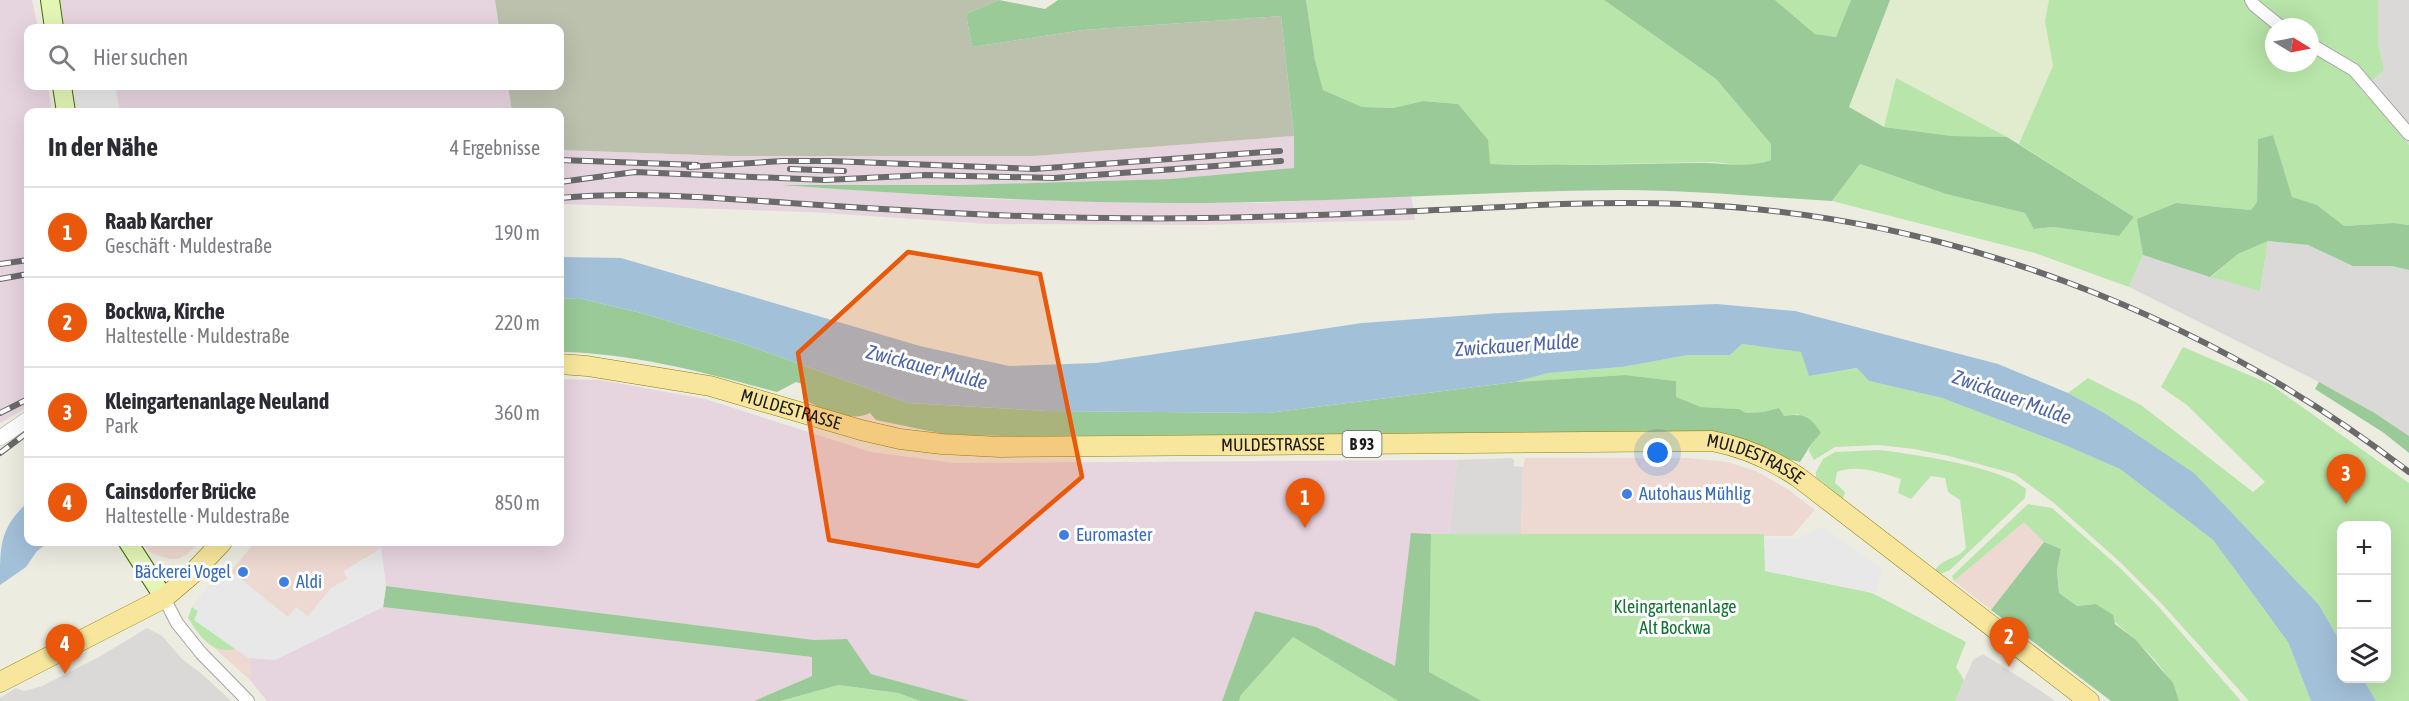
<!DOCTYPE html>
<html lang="de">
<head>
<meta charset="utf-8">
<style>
  body { margin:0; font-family:"Asap Condensed",sans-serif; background:#f2f2f3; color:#2b2b33 }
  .controls { position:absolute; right:18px; bottom:18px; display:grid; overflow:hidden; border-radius:12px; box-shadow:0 6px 24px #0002 }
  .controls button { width:54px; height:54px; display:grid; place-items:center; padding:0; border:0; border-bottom:2px solid #e1e1e2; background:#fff; color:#2b2b33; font:30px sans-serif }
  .compass { position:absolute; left:2265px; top:18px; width:54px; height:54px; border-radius:50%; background:#fff; box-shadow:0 6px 24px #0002; rotate:100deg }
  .you { position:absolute; left:1658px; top:453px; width:21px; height:21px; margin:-15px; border:4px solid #fff; border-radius:50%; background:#1a73e8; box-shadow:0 0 0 9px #1a73e833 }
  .badge { display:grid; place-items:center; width:39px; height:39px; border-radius:50%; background:#ea580c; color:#fff; font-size:20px; font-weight:700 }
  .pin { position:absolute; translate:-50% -50px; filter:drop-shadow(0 2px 3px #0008) }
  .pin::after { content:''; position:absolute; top:32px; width:21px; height:18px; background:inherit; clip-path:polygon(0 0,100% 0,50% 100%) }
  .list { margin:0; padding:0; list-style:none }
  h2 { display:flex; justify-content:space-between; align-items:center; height:78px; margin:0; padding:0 24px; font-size:26px }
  h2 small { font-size:20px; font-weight:400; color:#7c7c81 }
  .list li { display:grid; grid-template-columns:39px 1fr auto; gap:18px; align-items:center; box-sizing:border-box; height:90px; padding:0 24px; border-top:2px solid #e1e1e2 }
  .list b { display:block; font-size:22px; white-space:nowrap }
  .list p { margin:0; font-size:20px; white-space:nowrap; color:#7c7c81 }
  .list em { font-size:20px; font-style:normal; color:#7c7c81 }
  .icon { flex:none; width:33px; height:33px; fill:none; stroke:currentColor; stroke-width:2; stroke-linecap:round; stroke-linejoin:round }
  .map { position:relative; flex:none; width:2409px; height:701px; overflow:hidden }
  .search { position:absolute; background:#fff; box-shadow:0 6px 24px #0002; left:24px; top:24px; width:540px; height:66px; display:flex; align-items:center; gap:15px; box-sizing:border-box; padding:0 21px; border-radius:12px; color:#7c7c81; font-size:22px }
  .panel { position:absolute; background:#fff; box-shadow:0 6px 24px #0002; left:24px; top:108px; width:540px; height:438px; border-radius:12px }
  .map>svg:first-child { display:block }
  .residential { fill:#dad9d8 }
  .commercial { fill:#edd9d1 }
  .industrial { fill:#e6d4de }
  .construction { fill:#bcc1ae }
  .farmland { fill:#e1ebcd }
  .grass { fill:#b8e5a9; fill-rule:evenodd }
  .forest { fill:#9aca98 }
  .parking { fill:#e8e8e8 }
  .water { fill:#a3c0d9 }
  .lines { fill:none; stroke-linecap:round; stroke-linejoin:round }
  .minor-casing { stroke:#a3a3a3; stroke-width:14 }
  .tertiary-casing { stroke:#a3a3a3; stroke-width:16 }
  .secondary-casing { stroke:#496c09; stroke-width:20 }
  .primary-casing { stroke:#8c8107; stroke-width:21 }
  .minor { stroke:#fff; stroke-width:12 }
  .tertiary { stroke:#fff; stroke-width:15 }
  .secondary { stroke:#e3f6b6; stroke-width:18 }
  .primary { stroke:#f7e69c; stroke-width:20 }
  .rail-casing { stroke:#6a6a6a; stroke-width:6 }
  .rail { stroke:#fff; stroke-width:4; stroke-dasharray:11; stroke-linecap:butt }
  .marked { fill:#e8590c; fill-opacity:0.2; stroke:#e8590c; stroke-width:4.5; stroke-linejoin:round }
  .shop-dot { fill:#3f7fe0; stroke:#fff; stroke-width:2 }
  .labels { text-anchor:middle; stroke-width:6; stroke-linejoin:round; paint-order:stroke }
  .shield { fill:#fff; stroke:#606060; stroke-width:1.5 }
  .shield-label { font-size:16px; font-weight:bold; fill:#1c1c1c }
  .street-label { font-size:18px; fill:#1c1c1c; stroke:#fff }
  .shop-label { font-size:18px; fill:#366cbe; stroke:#fff; text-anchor:start }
  .park-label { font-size:18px; fill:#107330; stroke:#fff }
  .water-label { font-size:20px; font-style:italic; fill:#4d64a6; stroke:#fff }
</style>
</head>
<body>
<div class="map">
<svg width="2409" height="701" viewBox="0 0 2409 701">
  <rect width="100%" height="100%" fill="#edece1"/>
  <g class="residential">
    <polygon points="2378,0 2409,0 2409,145 2380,109 2361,90 2384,70 2378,43"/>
    <polygon points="2268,241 2308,245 2353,266 2392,266 2409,270 2409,436 2373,412 2319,382 2129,287 2143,255 2260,291"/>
    <polygon points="1511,458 1514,460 1514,466 1523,467 1521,534 1449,534 1457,460"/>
    <polygon points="147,628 162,636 182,659 202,674 231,701 0,701 0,698 16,688 24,691 42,686 99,657"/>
    <polygon points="1983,654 2044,693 2055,701 1955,701 1973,660"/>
  </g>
  <g class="commercial">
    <polygon points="1525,458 1688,458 1727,462 1756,471 1789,490 1815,510 1792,536 1521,534 1523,467"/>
    <polygon points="2024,521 2044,542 1991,610 1954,581"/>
    <polygon points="141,542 200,542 187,554 178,559 169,559 151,553"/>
    <polygon points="255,542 376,542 381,548 386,586 383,607 275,660 251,658 250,680 202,637 188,618 192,607 215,580 225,569 231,571"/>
  </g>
  <g class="industrial">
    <polygon points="0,0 32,0 38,28 28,28 28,86 48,86 52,112 28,112 28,402 24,409 0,423"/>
    <polygon points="60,0 495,0 499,28 64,28"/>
    <polygon points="71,86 508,86 512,112 75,112"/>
    <polygon points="1294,136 1294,169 1170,179 960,185 793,186 992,199 1150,203 1262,203 1411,195 1415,220 1200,225 990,224 809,212 560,204 560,150 729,156 1034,156"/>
    <polygon points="560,379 600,380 705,399 871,452 955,463 1457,460 1449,534 1432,534 1396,667 1316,627 1255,611 1222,701 970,701 871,674 847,639 814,640 386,586 381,548 376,542 560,542"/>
    <polygon points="383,607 812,657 812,676 754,701 267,701 250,680 251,657 275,660"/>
  </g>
  <polygon class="construction" points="495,0 999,0 966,14 972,47 1083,30 1281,16 1294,136 1034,156 729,156 560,150 560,112 512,112 508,86 560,86 560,28 499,28"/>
  <polygon class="farmland" points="1890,0 2049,0 2045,21 2053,66 2019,144 1896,78 1884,127 1849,107"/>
  <g class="grass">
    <polygon points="1306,0 1604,0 1716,79 1771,144 1771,160 1750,166 1712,162 1556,165 1489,164 1468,118 1458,104 1423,101 1393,108 1362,107 1323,90 1315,60"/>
    <polygon points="1775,0 1851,0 1836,37 1815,34"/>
    <path d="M2049 0H2378V43L2384 70 2361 90 2380 109 2409 145V225L2394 223 2343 226 2317 205 2291 197 2273 135 2258 139 2257 202 2251 210 2176 203 2138 219 2143 255 2129 287 2035 253 1832 201 1860 164 1946 194 2025 213 2035 229 2053 227 2119 236 2134 217 2019 144 2053 66 2045 21ZM2274 27H2310V63H2274Z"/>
    <polygon points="1896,78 2007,137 1952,136 1884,127"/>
    <polygon points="2268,241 2260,291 2211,277 2238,254"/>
    <polygon points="1742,344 1801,352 1810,376 1858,368 1869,381 1942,398 2060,443 2120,469 2213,540 2288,642 2311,701 2249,701 2162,604 2121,563 2054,503 2015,474 1949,456 1914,449 1879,445 1835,447 1814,460 1809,451 1811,443 1798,414 1784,416 1764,412 1746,413 1739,409 1701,407 1676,397 1676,381 1625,375 1515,382 1548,373 1622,367 1688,355 1730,355"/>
    <polygon points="2183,347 2270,384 2409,483 2409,701 2376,701 2363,679 2386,678 2386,526 2342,526 2341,643 2319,605 2106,414 2068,393 2088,378 2141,405 2253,492 2265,482 2187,405 2161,387"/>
    <path d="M1879 450C1913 454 2003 467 2026 489L2025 498 1950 570 1940 574 1935 570C1946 556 1957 560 1966 548L1960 500 1948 492 1945 478 1931 476 1911 499 1898 493 1901 479C1881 473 1857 464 1837 472L1835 483 1845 492 1843 499 1816 477V472L1823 459 1835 452Z"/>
    <path d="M2028 504 2052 508 2119 567 2158 606 2241 701H2179C2166 659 2125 634 2096 604L2077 606 2059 593 2057 570 2061 549 2044 542 2024 522 1954 581 1952 576Z"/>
    <polygon points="1431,534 1764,534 1766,571 1872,593 1966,642 1956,667 1964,680 1955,701 1482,701 1429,672"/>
    <path d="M192 607 198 611 195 620 236 649C210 654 201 637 188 618Z"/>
    <polygon points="1293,637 1398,701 1239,701 1241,695"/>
    <polygon points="837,685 898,693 920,701 782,701"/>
  </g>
  <g class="forest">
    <path d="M999 0 1045 9 1058 0H1306L1315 60 1323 90 1362 107 1393 108 1423 101 1458 104 1488 140 1490 164C1559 166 1628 164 1698 163 1723 162 1747 169 1771 160V144L1716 79 1604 0H1775L1815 34 1836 37 1851 0H1890L1849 107 1884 127 1952 136 2007 137 2134 217 2119 236 2053 227 2034 229 2025 213 1946 194 1860 164 1832 201C1762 197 1691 190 1621 190 1481 191 1342 202 1203 203 1062 204 921 195 781 185H960L1170 179 1294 168V136L1281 16 1083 30 972 47 966 14Z"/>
    <polygon points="2273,135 2292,197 2317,205 2344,226 2394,223 2409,225 2409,270 2392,266 2353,266 2308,245 2268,241 2238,254 2210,277 2143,255 2137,219 2176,203 2251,210 2257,202 2258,139"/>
    <path d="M578 298 645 314 744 344 908 403 1048 411 1268 413 1515 382 1625 375 1676 381V397L1701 407 1739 409 1746 413 1764 412 1779 408 1784 416C1804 413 1810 416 1821 433L1812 443 1800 462 1775 456 1715 434 1002 436 944 434 876 420 870 413C850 423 822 409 803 399L802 384 796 382 777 392C706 373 633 353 560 352V299Z"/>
    <polygon points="2319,382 2373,412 2409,436 2409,453 2384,433 2315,389"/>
    <polygon points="1411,533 1431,534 1429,672 1482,701 1398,701 1293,637 1241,695 1239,701 1222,701 1255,611 1316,627 1395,666"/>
    <polygon points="2044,542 2061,549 2057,570 2059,593 2077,606 2096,604 2113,615 2115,624 2136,640 2173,683 2179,701 2111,701 1991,610"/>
    <polygon points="386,586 814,640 847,639 871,674 970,701 920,701 898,693 838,685 781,701 754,701 812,676 812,657 383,607"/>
  </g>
  <g class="parking">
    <polygon points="71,86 115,86 120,112 75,112"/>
    <polygon points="1823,527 1883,570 1875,593 1765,571 1764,538 1795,539"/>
    <polygon points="381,548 386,586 383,607 275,660 248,658 194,620 198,611 192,607 225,569 231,571 288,617 296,607 308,616 331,588 347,579 344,571"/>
  </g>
  <g class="water">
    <polygon points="560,257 621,258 920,346 1009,366 1096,363 1362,323 1500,313 1717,304 1795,311 1998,364 2068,393 2106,414 2194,473 2319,605 2341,643 2342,678 2363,679 2376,701 2311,701 2288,642 2213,540 2120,469 2060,443 1942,398 1869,381 1857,368 1809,376 1801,352 1742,344 1730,355 1688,355 1622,367 1548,373 1515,382 1268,413 1048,411 908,403 744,344 645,314 578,298 560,299"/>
    <path d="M28 502V542H49L37 551 26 567 0 585C0 544 0 528 28 502Z"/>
  </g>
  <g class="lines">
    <g class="minor-casing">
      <g id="minor">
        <polyline points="2251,0 2254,5 2281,27"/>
        <polyline points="2310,44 2354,70 2409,134"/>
        <polyline points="164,598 177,623 201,653 248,701"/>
      </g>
    </g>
    <g class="tertiary-casing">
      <polyline id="tertiary" points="0,438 28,419"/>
    </g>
    <g class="secondary-casing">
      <g id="secondary">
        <polyline points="50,0 54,28"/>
        <polyline points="62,86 66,112"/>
        <polyline points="128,542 164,598"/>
      </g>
    </g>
    <g class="primary-casing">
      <g id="primary">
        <path id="s1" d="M560 364 587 366 710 386 861 430 900 439 942 444 1000 447 1712 441C1744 447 1771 459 1798 477L2089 701"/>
        <polyline points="0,682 164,598 191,575 222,542"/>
      </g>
    </g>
    <use href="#minor" class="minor"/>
    <use href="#tertiary" class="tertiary"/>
    <use href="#secondary" class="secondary"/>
    <use href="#primary" class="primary"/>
    <g class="rail-casing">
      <g id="rail">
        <polyline points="560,160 697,165"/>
        <polyline points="689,167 783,161 830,161 1034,169 1280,151"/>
        <polyline points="790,169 844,171"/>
        <polyline points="560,182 635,172 825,180 926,175 1054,178 1281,161"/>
        <path d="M560 198C636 191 713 198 790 203 895 210 1000 217 1106 218 1224 220 1343 214 1461 209 1535 205 1608 201 1682 204 1944 214 2201 312 2409 472"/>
        <polyline points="0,264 28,260"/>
        <polyline points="0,279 28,274"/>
        <polyline points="0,413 28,399"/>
        <polyline points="0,453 28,432"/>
      </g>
    </g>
    <use href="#rail" class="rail"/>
  </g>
  <path class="marked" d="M908 252 1040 274 1082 477 978 566 829 540 798 353Z"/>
  <g class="shop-dot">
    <circle cx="1627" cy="494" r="6"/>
    <circle cx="1064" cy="535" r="6"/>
    <circle cx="243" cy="572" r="6"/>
    <circle cx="284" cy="582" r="6"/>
  </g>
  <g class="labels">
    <rect class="shield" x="1342.5" y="431" width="39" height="26" rx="4.5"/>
    <g class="shield-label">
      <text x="1362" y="450">B 93</text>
    </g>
    <g class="street-label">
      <text dy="6" stroke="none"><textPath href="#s1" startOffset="236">MULDESTRASSE</textPath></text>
      <text dy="6" stroke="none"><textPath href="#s1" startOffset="722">MULDESTRASSE</textPath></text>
      <text dy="6" stroke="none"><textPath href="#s1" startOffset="1208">MULDESTRASSE</textPath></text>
    </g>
    <g class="shop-label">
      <text x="1639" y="500">Autohaus Mühlig</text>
      <text x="1076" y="541">Euromaster</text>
      <text x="231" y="578" text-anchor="end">Bäckerei Vogel</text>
      <text x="296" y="588">Aldi</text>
    </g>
    <g class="park-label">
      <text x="1675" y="613">Kleingartenanlage<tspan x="1675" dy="21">Alt Bockwa</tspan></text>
    </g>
    <g class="water-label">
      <text transform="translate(1517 345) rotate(-4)" y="7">Zwickauer Mulde</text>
      <text transform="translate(927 367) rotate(15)" y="7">Zwickauer Mulde</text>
      <text transform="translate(2012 397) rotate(20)" y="7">Zwickauer Mulde</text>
    </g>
  </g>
</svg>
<div class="controls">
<button>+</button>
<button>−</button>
<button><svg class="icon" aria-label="layers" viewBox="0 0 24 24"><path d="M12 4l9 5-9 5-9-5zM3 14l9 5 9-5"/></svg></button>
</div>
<svg class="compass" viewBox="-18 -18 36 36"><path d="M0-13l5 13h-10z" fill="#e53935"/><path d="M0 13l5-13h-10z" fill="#7c7c81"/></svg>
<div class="you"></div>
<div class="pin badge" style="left:1305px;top:528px">1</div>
<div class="pin badge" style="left:2009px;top:667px">2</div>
<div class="pin badge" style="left:2346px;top:504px">3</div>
<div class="pin badge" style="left:65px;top:674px">4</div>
<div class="search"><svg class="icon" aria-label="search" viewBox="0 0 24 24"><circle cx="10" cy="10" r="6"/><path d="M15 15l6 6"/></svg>Hier suchen</div>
<section class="panel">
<h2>In der Nähe<small>4 Ergebnisse</small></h2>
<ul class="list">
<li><span class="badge">1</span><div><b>Raab Karcher</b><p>Geschäft · Muldestraße</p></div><em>190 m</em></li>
<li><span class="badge">2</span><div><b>Bockwa, Kirche</b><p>Haltestelle · Muldestraße</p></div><em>220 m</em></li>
<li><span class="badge">3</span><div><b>Kleingartenanlage Neuland</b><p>Park</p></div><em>360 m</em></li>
<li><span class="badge">4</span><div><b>Cainsdorfer Brücke</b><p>Haltestelle · Muldestraße</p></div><em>850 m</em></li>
</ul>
</section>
</div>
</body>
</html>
